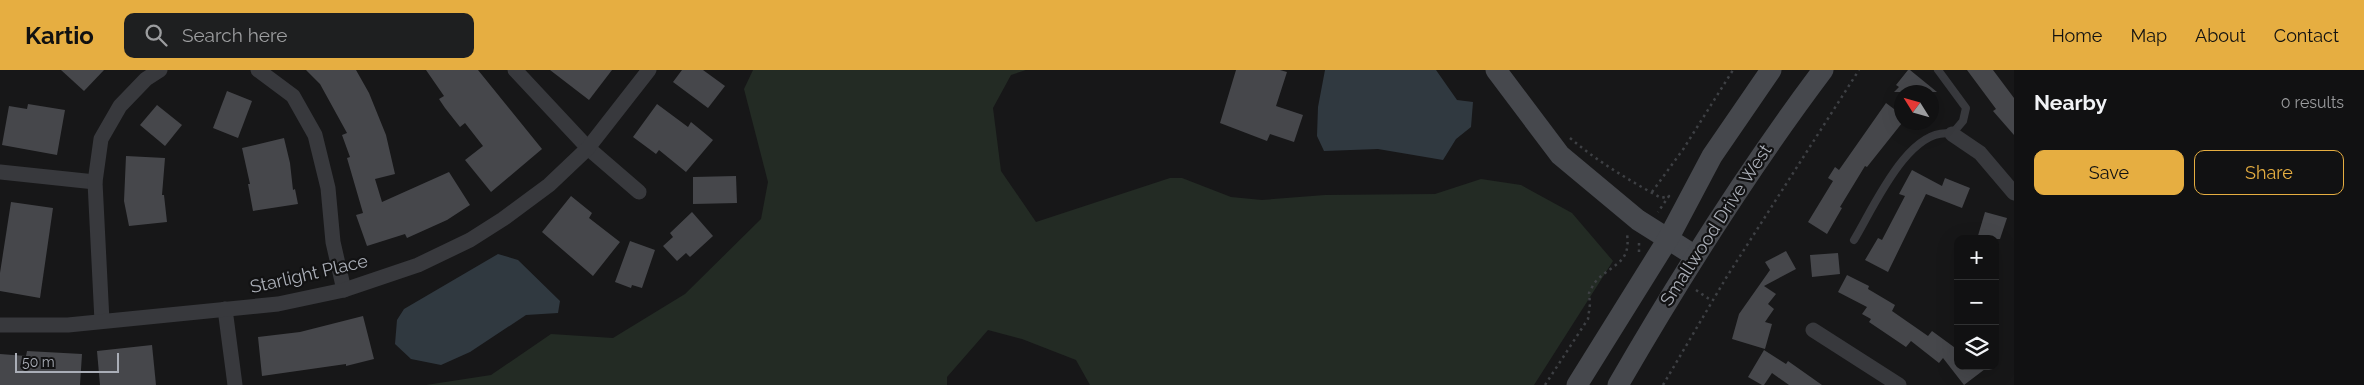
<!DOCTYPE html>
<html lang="en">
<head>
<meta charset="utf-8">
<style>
  body { margin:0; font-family:Raleway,sans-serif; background:#1e1f20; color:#f1f3f6 }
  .controls { position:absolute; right:15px; bottom:15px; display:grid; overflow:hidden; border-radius:10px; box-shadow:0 5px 20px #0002 }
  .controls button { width:45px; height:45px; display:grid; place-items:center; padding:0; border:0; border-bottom:1px solid #303132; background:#111112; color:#f1f3f6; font:25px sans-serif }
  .compass { position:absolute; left:1894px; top:15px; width:45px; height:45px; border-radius:50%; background:#111112; box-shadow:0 5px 20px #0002; rotate:307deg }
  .scale { position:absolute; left:15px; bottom:12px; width:104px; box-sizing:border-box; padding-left:5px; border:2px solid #aaaeb7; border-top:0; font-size:14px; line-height:18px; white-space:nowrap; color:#aaaeb7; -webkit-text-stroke:4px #121213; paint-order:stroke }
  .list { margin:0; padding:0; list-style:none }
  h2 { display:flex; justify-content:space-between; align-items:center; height:65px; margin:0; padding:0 20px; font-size:21px }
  h2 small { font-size:16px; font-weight:400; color:#9c9d9f }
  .actions { display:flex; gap:10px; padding:15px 20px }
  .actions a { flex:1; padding:11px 0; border:1px solid #e6ae41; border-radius:10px; text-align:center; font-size:18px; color:#e6ae41 }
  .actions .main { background:#e6ae41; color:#111 }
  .icon { flex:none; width:28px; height:28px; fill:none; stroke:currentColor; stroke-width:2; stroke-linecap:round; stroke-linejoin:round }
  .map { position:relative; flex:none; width:2014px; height:315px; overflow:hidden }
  header { display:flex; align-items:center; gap:30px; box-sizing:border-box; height:70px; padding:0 25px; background:#e6ae41; color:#111 }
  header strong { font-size:24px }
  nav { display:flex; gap:28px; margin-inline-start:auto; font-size:18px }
  .search { width:350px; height:45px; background:#1e1f20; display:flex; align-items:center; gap:12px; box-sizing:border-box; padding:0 18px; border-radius:10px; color:#9c9d9f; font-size:19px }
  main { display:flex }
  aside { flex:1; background:#111112 }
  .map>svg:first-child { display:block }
  .green { fill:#232b24 }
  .water { fill:#303940 }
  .building { fill:#46474b }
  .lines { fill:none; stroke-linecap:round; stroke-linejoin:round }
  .path { stroke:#3e4044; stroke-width:2.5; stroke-dasharray:2.5 4; stroke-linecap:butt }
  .lane { stroke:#38393d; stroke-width:8 }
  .street { stroke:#38393d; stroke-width:15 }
  .secondary { stroke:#46484d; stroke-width:21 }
  .labels { text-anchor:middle; stroke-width:4.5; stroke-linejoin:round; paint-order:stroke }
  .street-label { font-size:18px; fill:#aaaeb7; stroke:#121213 }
</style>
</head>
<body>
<header>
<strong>Kartio</strong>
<div class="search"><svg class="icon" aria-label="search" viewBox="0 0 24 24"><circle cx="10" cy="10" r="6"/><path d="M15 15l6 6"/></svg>Search here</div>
<nav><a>Home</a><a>Map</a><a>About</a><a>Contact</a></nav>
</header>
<main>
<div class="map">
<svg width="2014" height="315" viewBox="0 0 2014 315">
  <rect width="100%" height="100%" fill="#171718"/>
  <polygon class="green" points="753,0 1026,0 1011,5 993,38 1001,101 1036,152 1170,108 1182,108 1231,127 1262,130 1325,125 1435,124 1481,109 1521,115 1572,143 1613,191 1534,315 1090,315 1076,290 1022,269 988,260 947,307 947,315 426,315 491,305 551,264 613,268 685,224 761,149 768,112 744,19"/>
  <g class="water">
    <polygon points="1325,0 1436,0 1457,30 1473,32 1471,57 1456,69 1443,90 1378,79 1324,81 1317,66 1318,37"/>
    <polygon points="498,184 518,190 560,231 558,243 526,245 470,282 441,295 411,289 395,274 397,250 404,239"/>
  </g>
  <g class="building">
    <polygon points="61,0 104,0 84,21"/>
    <polygon points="306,0 356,0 369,23 386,65 395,104 375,109 382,132 449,102 470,135 447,150 407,168 405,164 367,176 356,145 363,143 347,88 350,87 342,65 347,63 320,14"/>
    <polygon points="426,0 478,0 542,79 491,122 465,90 483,76 465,53 460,57 445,38 439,29 444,26"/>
    <polygon points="550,0 612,0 589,30"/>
    <polygon points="682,0 703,0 725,16 708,38 673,12"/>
    <polygon points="1236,0 1280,0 1287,2 1276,36 1303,45 1294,72 1270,64 1267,71 1220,53"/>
    <polygon points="1908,0 1910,0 1937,22 1894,22 1899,17 1896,15"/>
    <polygon points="1967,0 1993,0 2014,28 2014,65 1993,41 1996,39"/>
    <polygon points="227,21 252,31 238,68 213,58"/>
    <polygon points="1886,33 1902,45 1902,53 1867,97 1865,96 1840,137 1842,138 1827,164 1808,152 1833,111 1828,108 1835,97 1839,100"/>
    <polygon points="28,34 65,40 57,85 2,75 9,36 27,39"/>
    <polygon points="657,34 688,57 691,52 713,70 686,102 659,80 656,84 633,67"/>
    <polygon points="157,35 182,55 165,76 140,55"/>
    <polygon points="284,68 290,93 293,120 295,119 298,134 253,141 248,114 250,114 242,78"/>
    <polygon points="126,86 165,88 162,125 164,125 167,152 129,156 124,131"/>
    <polygon points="1912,100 1942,116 1945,108 1970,118 1962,138 1926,124 1888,202 1865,190 1878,168 1882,170 1905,126 1899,124"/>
    <polygon points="736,106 737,133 693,134 693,107"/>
    <polygon points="571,126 592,143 589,148 620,172 593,206 542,162"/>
    <polygon points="11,132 53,138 40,228 0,221 0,203"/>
    <polygon points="692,142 713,166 690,187 686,183 677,191 663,176 673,167 670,163"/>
    <polygon points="1985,142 2007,148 2000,169 1977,169"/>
    <polygon points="630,171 655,180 642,218 632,215 631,218 615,212"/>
    <polygon points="1786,181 1796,199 1764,216 1776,224 1768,234 1774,239 1765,252 1772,254 1765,279 1732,269 1739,244 1770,200 1765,192"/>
    <polygon points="1838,183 1840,204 1812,207 1810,185"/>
    <polygon points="1847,205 1869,216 1868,219 1895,235 1892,241 1928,266 1932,261 1958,280 1958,296 1989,296 1964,315 1943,288 1939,293 1911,271 1906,277 1869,252 1871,249 1862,244 1867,237 1838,222"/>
    <polygon points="363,246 374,289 346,296 346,294 262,306 258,267 300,262"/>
    <polygon points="152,275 156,315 100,315 97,281"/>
    <polygon points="1764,280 1786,294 1788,291 1822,315 1789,315 1772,303 1764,315 1762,315 1748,307"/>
    <polygon points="27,281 82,284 80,315 0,315 0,284 26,286"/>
  </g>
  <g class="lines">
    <g class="path">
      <path d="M1570 68C1598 92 1629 110 1661 128L1669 126 1658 142"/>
      <polyline points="1652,122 1684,78 1733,0"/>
      <polyline points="1639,182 1639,171"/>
      <polyline points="1696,220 1712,231"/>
      <path d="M1545 315 1588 249 1590 234 1589 223C1591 219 1594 213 1597 210 1614 193 1631 193 1627 164"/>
      <polyline points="1663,315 1726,208 1859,0"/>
    </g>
    <path class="lane" d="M1854 170C1873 139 1909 55 1952 64L1963 51 1966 38 1938 0"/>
    <g class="street">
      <polyline points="258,0 293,26 315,65 328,118 333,172 344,220"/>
      <polyline points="515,0 588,78 639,122"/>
      <polyline points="1952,64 1980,83 2014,123"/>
      <polyline points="0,102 95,112"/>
      <polyline points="225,239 235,315"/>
      <polyline points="102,251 95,112 101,69 120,36 146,9 160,0"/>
      <polyline points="0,255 68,255 278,234 344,220 418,195 470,170 503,149 549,115 588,78 649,0"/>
      <polyline points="1813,260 1899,315"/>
    </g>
    <g class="secondary">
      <polyline points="1496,0 1560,85 1638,150 1695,186"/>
      <polyline points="1577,315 1668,169 1712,86 1771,0"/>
      <path d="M1618 315C1681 206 1747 101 1823 0"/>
    </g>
  </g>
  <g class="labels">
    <g class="street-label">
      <text transform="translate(1716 155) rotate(-57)" y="6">Smallwood Drive West</text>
      <text transform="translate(309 204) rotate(-13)" y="6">Starlight Place</text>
    </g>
  </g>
</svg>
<div class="controls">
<button>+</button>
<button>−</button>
<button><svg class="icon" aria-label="layers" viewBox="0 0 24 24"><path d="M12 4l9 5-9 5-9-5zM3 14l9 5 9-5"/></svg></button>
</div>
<svg class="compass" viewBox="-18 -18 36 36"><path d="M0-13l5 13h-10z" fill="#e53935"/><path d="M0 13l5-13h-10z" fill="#9c9d9f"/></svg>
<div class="scale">50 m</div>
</div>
<aside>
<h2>Nearby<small>0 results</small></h2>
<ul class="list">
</ul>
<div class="actions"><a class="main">Save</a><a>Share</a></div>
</aside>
</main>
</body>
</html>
